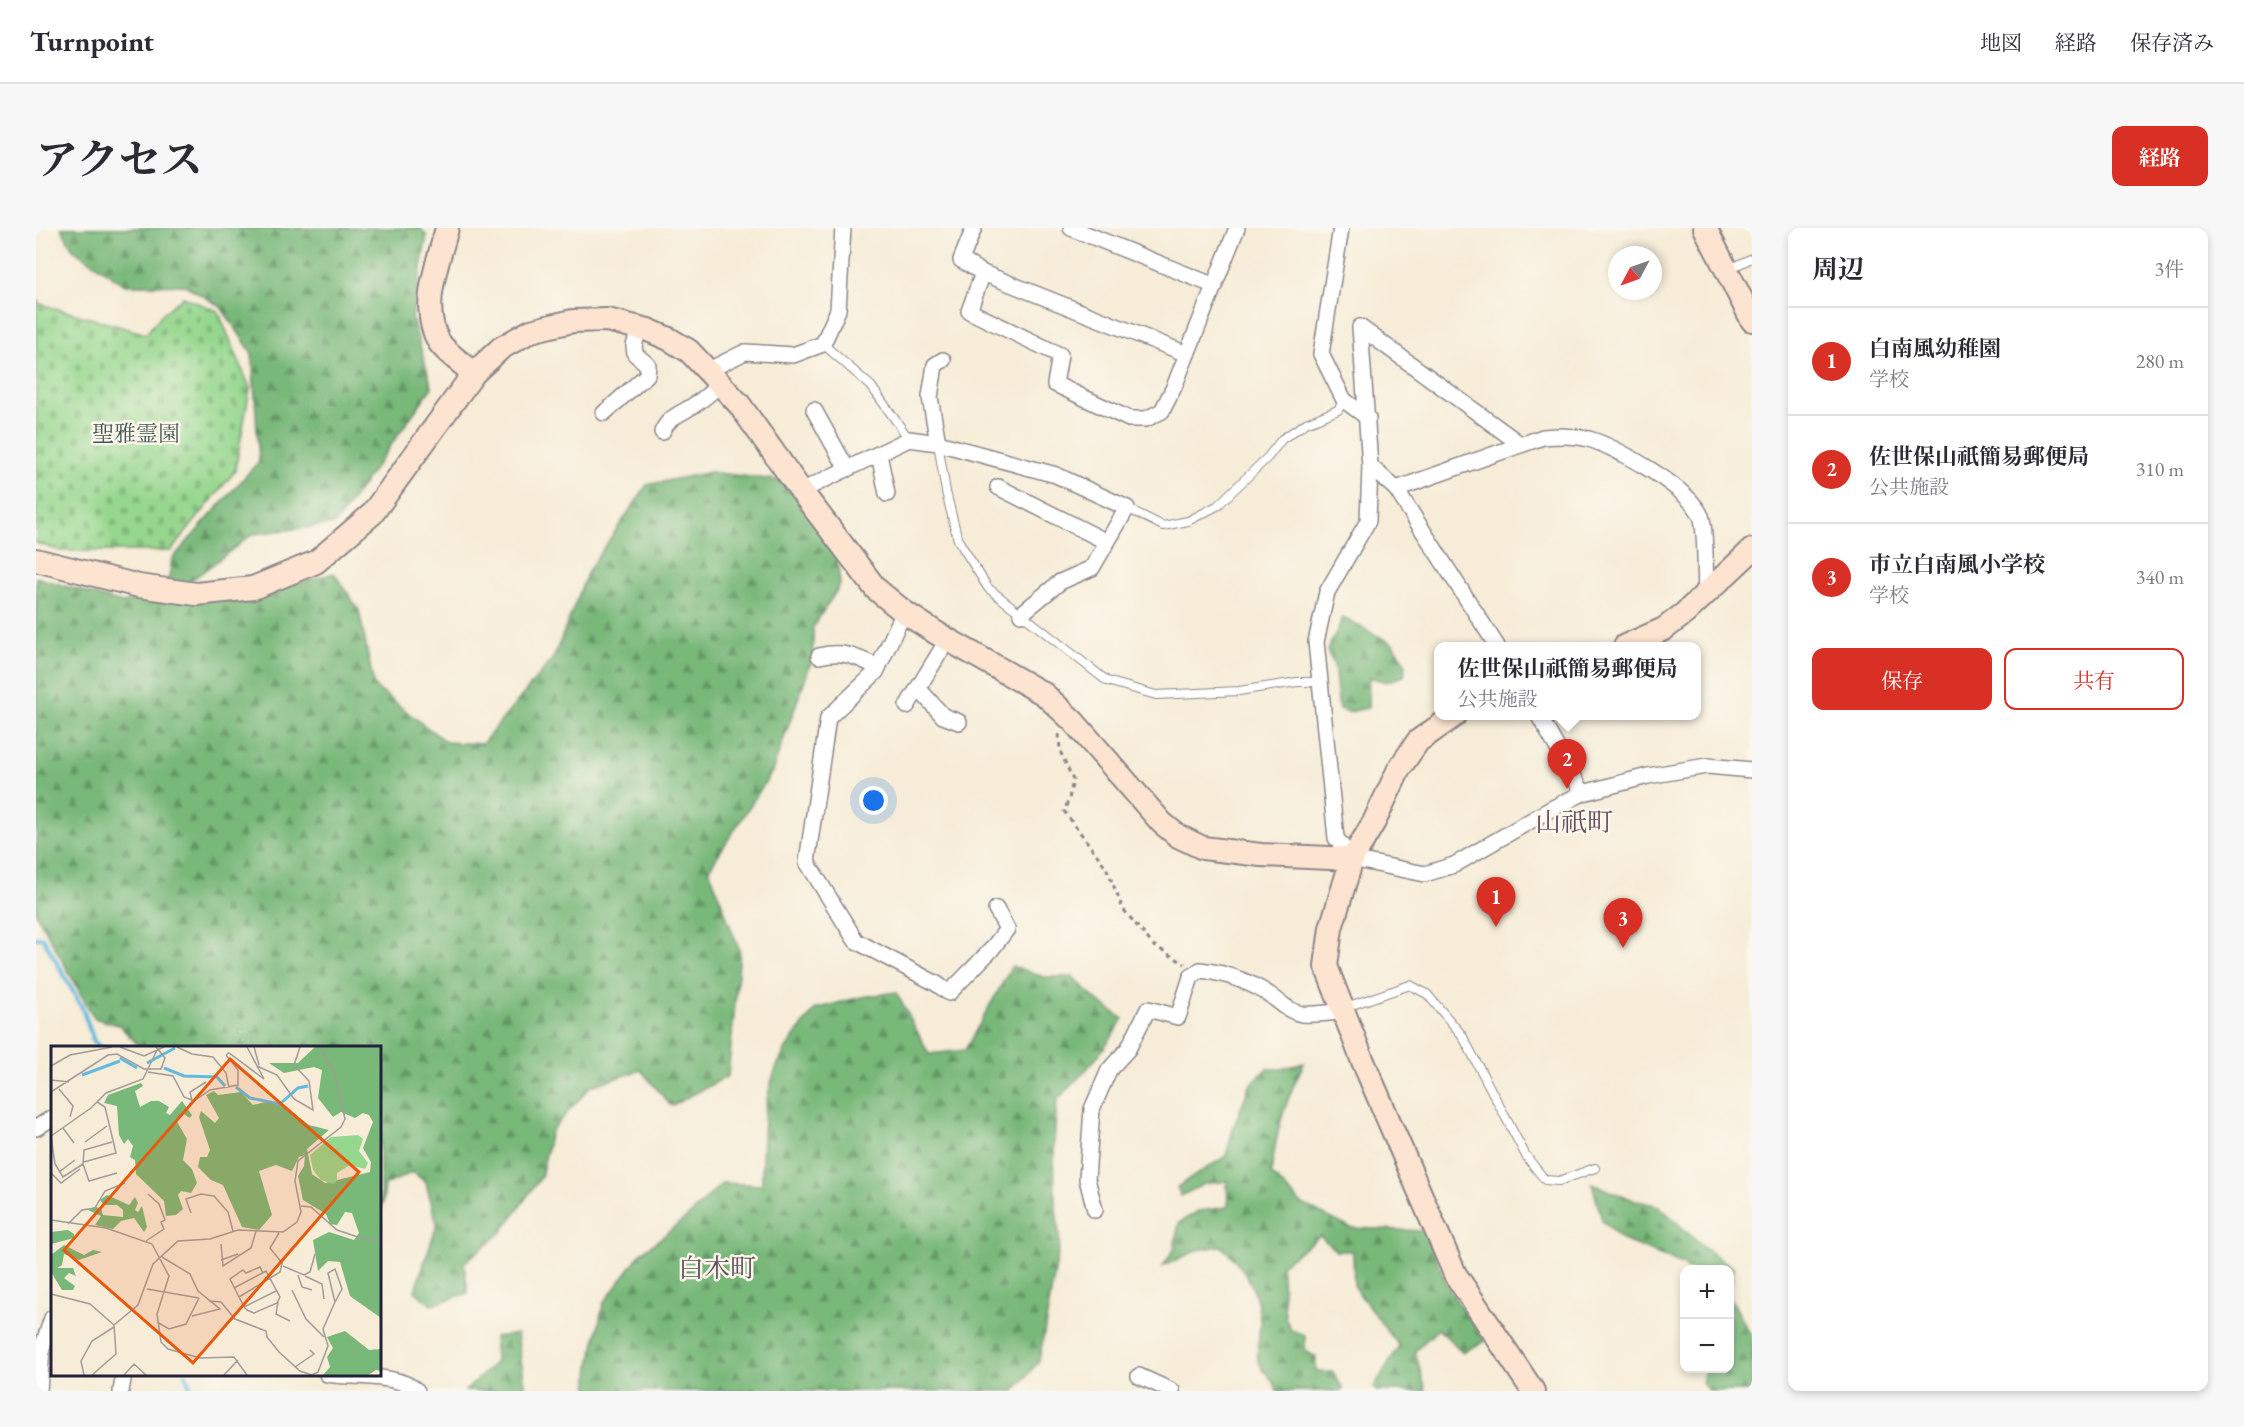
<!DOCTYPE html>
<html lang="ja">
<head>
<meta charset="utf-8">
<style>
  body { margin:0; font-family:"EB Garamond","Noto Serif JP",serif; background:#f7f7f7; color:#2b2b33 }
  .controls { position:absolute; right:18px; bottom:18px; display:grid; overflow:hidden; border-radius:12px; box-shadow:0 3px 9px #0003 }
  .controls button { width:54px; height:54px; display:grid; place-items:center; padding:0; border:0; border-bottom:2px solid #e1e1e2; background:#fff; color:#2b2b33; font:30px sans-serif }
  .compass { position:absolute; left:1572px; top:18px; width:54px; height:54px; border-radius:50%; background:#fff; box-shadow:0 3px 9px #0003; rotate:229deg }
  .you { position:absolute; left:838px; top:573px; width:21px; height:21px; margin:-15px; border:4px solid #fff; border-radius:50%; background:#1a73e8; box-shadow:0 0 0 9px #1a73e833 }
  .badge { display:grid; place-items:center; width:39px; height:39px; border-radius:50%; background:#d93025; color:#fff; font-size:20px; font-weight:700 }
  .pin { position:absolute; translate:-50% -50px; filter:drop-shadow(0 2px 3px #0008) }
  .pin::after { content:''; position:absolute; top:32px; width:21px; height:18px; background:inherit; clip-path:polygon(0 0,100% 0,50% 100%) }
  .popup { position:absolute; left:1398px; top:414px; width:267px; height:78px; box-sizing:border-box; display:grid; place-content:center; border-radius:12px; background:#fff; filter:drop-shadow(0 2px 4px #0005); font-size:20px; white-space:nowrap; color:#7c7c81 }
  .popup b { font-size:22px; color:#2b2b33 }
  .popup::after { content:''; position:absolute; left:50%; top:100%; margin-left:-12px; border:12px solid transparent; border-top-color:#fff }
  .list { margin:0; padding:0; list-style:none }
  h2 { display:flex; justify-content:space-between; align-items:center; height:78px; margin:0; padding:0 24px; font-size:26px }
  h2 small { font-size:20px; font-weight:400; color:#7c7c81 }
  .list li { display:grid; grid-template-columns:39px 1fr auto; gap:18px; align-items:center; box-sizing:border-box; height:108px; padding:0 24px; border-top:2px solid #e1e1e2 }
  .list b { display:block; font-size:22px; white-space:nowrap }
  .list p { margin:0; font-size:20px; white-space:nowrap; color:#7c7c81 }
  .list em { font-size:20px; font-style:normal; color:#7c7c81 }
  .actions { display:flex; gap:12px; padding:18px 24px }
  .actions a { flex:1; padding:14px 0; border:2px solid #d93025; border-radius:12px; text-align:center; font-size:21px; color:#d93025 }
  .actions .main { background:#d93025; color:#fff }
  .map { position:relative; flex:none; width:1716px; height:1163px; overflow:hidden; border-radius:12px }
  header { display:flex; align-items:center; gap:36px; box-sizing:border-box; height:84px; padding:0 30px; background:#fff; border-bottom:2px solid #e1e1e2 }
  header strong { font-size:28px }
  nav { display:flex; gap:33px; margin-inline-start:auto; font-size:21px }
  .intro { display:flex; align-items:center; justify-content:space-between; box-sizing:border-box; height:144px; padding:0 36px }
  h1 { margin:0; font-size:42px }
  .button { padding:15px 27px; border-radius:12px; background:#d93025; color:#fff; font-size:21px; font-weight:700 }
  main { display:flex; gap:36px; padding:0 36px }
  aside { flex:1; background:#fff; border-radius:12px; box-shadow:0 3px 9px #0003 }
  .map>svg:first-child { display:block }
  .forest { fill:url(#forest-firs); stroke:#4d6d5a; stroke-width:1.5 }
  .cemetery { fill:url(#cemetery-stones); stroke:#5c7c64; stroke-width:1.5 }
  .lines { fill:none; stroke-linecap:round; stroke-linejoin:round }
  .stream { stroke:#63bae0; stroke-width:4.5 }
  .lane-casing { stroke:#8c8789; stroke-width:10 }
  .street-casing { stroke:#8c8789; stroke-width:18 }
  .secondary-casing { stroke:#8c8789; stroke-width:26 }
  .path { stroke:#8c8789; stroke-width:3; stroke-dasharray:4.5 4.5; stroke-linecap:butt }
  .lane { stroke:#fff; stroke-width:8 }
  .street { stroke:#fff; stroke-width:15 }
  .secondary { stroke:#fde4d1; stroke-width:22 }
  .labels { text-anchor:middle; stroke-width:5; stroke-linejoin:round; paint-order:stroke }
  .park-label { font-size:22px; fill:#455854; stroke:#fbf7ec }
  .quarter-label { font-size:26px; fill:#644e5c; stroke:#fbf7ec }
  .inset-river { fill:none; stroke:#63bae0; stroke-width:3 }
  .inset-road { fill:none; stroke:#a19b99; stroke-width:1.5 }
  .view { fill:#e8590c; fill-opacity:0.15; stroke:#e8590c; stroke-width:3 }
  .inset-edge { fill:none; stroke:#22223b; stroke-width:3 }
</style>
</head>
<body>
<header>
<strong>Turnpoint</strong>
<nav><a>地図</a><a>経路</a><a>保存済み</a></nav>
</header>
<div class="intro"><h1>アクセス</h1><a class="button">経路</a></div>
<main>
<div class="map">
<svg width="1716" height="1163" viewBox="0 0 1716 1163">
  <defs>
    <pattern id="forest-firs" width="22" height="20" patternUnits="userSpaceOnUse" patternTransform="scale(1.5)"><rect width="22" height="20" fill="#78b879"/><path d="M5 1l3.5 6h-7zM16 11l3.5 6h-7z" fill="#629564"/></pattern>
    <pattern id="cemetery-stones" width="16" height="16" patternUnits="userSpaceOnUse" patternTransform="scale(1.5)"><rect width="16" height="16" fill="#96d78e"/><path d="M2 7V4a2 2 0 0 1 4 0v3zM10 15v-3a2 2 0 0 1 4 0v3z" fill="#81b87b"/></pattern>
  </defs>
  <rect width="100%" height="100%" fill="#fbf7ec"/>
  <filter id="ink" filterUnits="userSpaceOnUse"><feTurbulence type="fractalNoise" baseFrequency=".0167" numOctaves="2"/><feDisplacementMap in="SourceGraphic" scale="12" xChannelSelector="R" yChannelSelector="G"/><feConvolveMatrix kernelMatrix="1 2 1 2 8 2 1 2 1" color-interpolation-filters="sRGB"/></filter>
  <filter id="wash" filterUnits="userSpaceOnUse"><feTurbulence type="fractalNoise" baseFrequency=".008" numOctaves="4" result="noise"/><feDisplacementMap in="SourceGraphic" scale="24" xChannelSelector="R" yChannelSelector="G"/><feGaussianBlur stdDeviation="1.35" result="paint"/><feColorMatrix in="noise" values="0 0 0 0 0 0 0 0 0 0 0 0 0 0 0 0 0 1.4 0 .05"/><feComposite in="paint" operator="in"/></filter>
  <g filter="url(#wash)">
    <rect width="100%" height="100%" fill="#f6ecd7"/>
    <g class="forest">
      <polygon points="25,0 384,0 391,8 376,90 396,159 299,296 217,306 152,355 196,374 298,345 323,382 338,458 410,514 446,516 518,429 552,343 611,257 674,244 748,253 800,321 804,357 777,399 777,429 736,544 673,641 704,724 692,848 635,878 605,842 555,858 515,903 505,949 465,1005 428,1035 432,1065 395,1077 379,1063 401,996 390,955 377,944 349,957 347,975 344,982 344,820 104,819 83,797 58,790 0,685 0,349 86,375 117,368 133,349 136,331 223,233 216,125 185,79 149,57 89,57 37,21"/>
      <polygon points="1307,390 1356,415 1370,436 1368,448 1350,454 1333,449 1332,480 1313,484 1303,481 1298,437 1291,423"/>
      <path d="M976 738 1008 749H1037L1058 770 1087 791C1070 822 1046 847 1021 872L1018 914 1019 970 1024 1015 1003 1133 979 1163H552L554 1137 567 1076 604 1026 654 987 686 955 726 957C726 914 725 865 747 826 756 810 768 796 779 781L825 769 860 764 893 826 929 822Z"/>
      <path d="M1268 835C1249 874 1240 902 1235 946L1266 976 1314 1000 1389 1003 1414 1063 1449 1113 1427 1124 1402 1101 1379 1123 1390 1163H1340L1338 1159 1363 1118 1318 1059 1317 1023H1300L1284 1008 1245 1037 1249 1089 1255 1102 1269 1107V1123L1280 1129V1144H1297L1307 1161 1303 1163H1241C1239 1150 1225 1144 1222 1132 1220 1121 1224 1106 1224 1094 1223 1064 1208 1038 1185 1018L1162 1022 1127 1038 1138 1021 1143 995 1162 983 1192 979 1191 953 1168 956 1145 968 1141 959 1190 928 1197 901 1213 859 1230 841H1245Z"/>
      <polygon points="1556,956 1598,972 1623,978 1667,1019 1698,1040 1694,1060 1694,1042 1651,1041 1649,1037 1587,1012 1566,992"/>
      <polygon points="1694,1069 1716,1109 1716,1163 1673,1163 1666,1155 1669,1141 1694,1140"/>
      <polygon points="481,1106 490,1163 429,1163 460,1134 458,1109"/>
    </g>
    <polygon class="cemetery" points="147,69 182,83 214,160 199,243 135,323 25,323 0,315 0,70 4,76 110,106 126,86"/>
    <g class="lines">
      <g class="stream">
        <polyline points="0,710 7,710 46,779 58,814 66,820"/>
        <polyline points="149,1146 156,1163"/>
      </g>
    </g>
  </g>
  <g filter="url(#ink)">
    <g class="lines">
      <g class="lane-casing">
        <g id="lane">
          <polyline points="1693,41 1716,30"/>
          <polyline points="787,116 835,158 873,211"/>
          <polyline points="902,215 910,264 922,312 952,360 1071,453 1120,467 1203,463 1261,454 1285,454"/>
          <polyline points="1091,280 1127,298 1152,293 1181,278 1232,229 1246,211 1270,195 1302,182 1308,172"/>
          <polyline points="1310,779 1374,757 1391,766 1426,807 1490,928 1509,952 1523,953 1559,940"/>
        </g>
      </g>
      <g class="street-casing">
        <g id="street">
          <polyline points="938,0 925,32 947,45 1151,126"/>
          <polyline points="1035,0 1179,58"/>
          <polyline points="1305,0 1285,126 1308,172 1332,190"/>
          <polyline points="947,45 933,83 1024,127 1019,156 1093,191 1110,191 1126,183 1138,159 1201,0"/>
          <polyline points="673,142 709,124 757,127 787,116 802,82 807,0"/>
          <polyline points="778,182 811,241"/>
          <polyline points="568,185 611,147 612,137 599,126 598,118 603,100"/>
          <path d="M626 204C633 188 645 186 658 177 668 171 676 163 685 156"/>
          <polyline points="902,215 894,169 899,137 907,132"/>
          <polyline points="1484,216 1324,99 1334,238 1332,293 1291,364 1280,414 1300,610 1316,631 1389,646 1418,637 1515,581 1547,565 1612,548 1671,538 1716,542"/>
          <polyline points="843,226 851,266"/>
          <polyline points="1334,238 1360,261 1461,418"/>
          <polyline points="962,259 1071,314"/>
          <path d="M1360 261 1507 209C1522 208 1537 207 1553 211 1582 220 1653 260 1665 288 1670 299 1669 350 1670 366"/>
          <polyline points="765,263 873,211 902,215 1020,247 1091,280 1056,340 1024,354 985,386"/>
          <polyline points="868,384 840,444 792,490 771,634 820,713 901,756 913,765 955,722 971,701 960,681"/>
          <path d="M783 428C808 422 820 429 842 439"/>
          <polyline points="882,460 907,488 923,494"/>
          <polyline points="871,478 912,411"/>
          <polyline points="1503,488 1547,565"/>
          <polyline points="0,900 16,890"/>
          <path d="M1059 982 1051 951 1056 881 1073 842 1092 821 1112 781 1142 789 1155 749 1164 742C1189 745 1213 753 1234 767 1244 774 1253 784 1266 786 1279 787 1294 785 1308 783"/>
          <path d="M291 1146C315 1150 362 1145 381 1163"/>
          <polyline points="1103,1148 1136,1163"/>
          <polyline points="3,1163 6,1120 16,1090"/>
          <polyline points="85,1163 88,1146"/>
        </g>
      </g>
      <g class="secondary-casing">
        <g id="secondary">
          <path d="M411 0C402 36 383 79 403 114 411 126 427 136 438 145"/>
          <polyline points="1669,0 1716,92"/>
          <polyline points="0,332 103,358 160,366 217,360 280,334 336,286 438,145 465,120 495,103 515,98 537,93 571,92 612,102 633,111 653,123 703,176 765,263 840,361 868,384 902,406 1008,466 1037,493 1126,595 1142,608 1167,620 1225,627 1316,631"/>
          <polyline points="1589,418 1628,401 1649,385 1716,322"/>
          <polyline points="1418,488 1382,513 1363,541 1338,594 1316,631 1295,700 1290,738 1326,831 1419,1046 1497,1163"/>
        </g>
      </g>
      <polyline class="path" points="1023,506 1024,523 1037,552 1033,571 1028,583 1070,639 1087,681 1117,717 1149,736"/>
      <use href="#lane" class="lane"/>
      <use href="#street" class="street"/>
      <use href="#secondary" class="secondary"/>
    </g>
  </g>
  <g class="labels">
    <g class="park-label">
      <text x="100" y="213">聖雅霊園</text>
    </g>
    <g class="quarter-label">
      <text x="1538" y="603">山祇町</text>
      <text x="681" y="1049">白木町</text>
    </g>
  </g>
  <g transform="translate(15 818)">
    <rect width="330" height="330" fill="#f6ecd7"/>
    <path d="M264 1H330V272L299 250 289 216 277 215 267 225 262 194 278 186 303 194 308 187 301 167 294 166 286 179 279 178 275 168 252 154 247 130 253 120 254 109 248 111 241 125 225 119 208 125 221 169 208 184 191 181 172 139 160 134 147 121 149 111H156L159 104 148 71 150 65 164 77 168 72 155 49 163 45 167 49 190 46 202 59 215 56 234 60 258 79 278 84 256 103 261 128 274 137 319 126 320 116 312 102 322 76 318 69 312 67 304 72 290 66 282 71 267 52 271 24 263 21 233 27 218 17H247ZM90 37 92 40 84 45 89 61 100 55H108L118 61 115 67 119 69 131 55 141 69 139 72 131 67 125 74 136 93 132 114 141 123 146 137 140 147 130 145 127 149 132 163 125 169 115 170 113 155 85 128 84 114 79 111 82 100 77 93 73 98 68 89 66 60 53 57 57 49ZM56 149 78 159 84 151 87 157 84 164 87 166 91 160 96 181 93 186 83 172 70 175 62 183 44 179 50 170 37 164 44 161 50 162 52 169 72 171V164L66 159H53L49 154ZM17 184 23 188V192L0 198V186ZM13 199 33 209 42 204 51 206 28 214 13 208 11 219 6 222H22L25 230 18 227 13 232 24 240 22 244H11L0 226V209ZM294 285 318 304 330 303V325L325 324 317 329H272L279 321 276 311 282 302 276 291Z" fill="#78b879"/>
    <path d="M307 89 312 93 308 105 317 117 314 123 299 119 286 127V135L282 138 270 134 262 124 259 109 280 91Z" fill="#96d78e"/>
    <path class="inset-river" d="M69 12 86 22M96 17 124 2M113 22 133 30 166 31 174 40M31 29 69 15M185 41 199 52 229 58 247 42 257 40"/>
    <path class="inset-road" d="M69 1 93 10 113 1M126 1 141 8 162 11 175 27 178 42M203 1 208 19M175 9 178 7 213 33 196 1M0 20 19 9 61 1M206 20 226 29 243 53 262 64 258 35 243 19 249 1M97 26 122 30 133 51 143 55 159 44 187 39V24L175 9M0 34 18 36M8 43 22 60 19 71M0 46 57 9 66 8 93 23H110L114 12 105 1M141 55 139 46 155 36M12 82 23 97M0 90 40 62 55 47 92 33 107 2M0 90 4 118 12 131 32 118M34 96 56 80M61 96 33 104 32 118 38 135 66 127M33 116 65 107 54 61 46 56M8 126 24 114M0 127 10 137 29 123M250 160 260 161 286 184 313 193 330 194M140 167 135 153 150 148 163 150 177 166 182 185M0 174 55 182 101 198 118 230 106 268 110 296 117 303 149 312 183 311 196 329M17 178 31 164 44 162 54 145 74 137M95 195 113 183 110 176 114 174 108 158 97 148M170 198 172 220 200 202 205 185M111 211 139 228 147 245 169 263 141 270M170 214 187 208M232 220 253 229 259 226 264 208M247 229 251 241 261 244M254 230 271 238 273 253M183 242 215 225 229 251 226 257 203 267 196 264 194 262 188 251 179 233 192 224 195 227 209 221 212 227M96 243 148 252M241 244 255 273 273 291M0 248 39 258 63 279 65 308 41 329M188 251 229 226 231 217 219 202 228 187M158 255 170 256 184 273 215 285 216 291 228 306 249 325 261 329 267 326 277 300 272 283 284 256 277 227 284 223 291 243 284 256M227 256 225 268 239 275M193 261 225 245M106 276 118 283 135 278 148 252M63 279 87 259 102 218 127 195 159 193 187 184 232 186 246 176 250 166 244 135 247 115 290 81 294 73 283 25 269 1M244 321 263 308 259 304M33 329 30 315 41 295 63 281M73 329 83 318 95 329M173 329 187 314"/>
    <path class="view" d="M179 13 308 126 142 317 13 204Z"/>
    <rect width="330" height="330" class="inset-edge"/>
  </g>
</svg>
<div class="controls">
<button>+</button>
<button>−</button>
</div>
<svg class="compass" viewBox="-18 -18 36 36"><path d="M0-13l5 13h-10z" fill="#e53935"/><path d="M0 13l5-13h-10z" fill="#7c7c81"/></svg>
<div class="you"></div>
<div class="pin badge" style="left:1460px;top:699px">1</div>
<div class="pin badge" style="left:1531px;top:561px">2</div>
<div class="popup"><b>佐世保山祇簡易郵便局</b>公共施設</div>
<div class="pin badge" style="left:1587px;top:720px">3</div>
</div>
<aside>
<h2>周辺<small>3件</small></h2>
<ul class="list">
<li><span class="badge">1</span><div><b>白南風幼稚園</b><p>学校</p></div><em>280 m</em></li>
<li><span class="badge">2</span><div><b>佐世保山祇簡易郵便局</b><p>公共施設</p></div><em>310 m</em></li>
<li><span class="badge">3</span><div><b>市立白南風小学校</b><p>学校</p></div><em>340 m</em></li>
</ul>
<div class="actions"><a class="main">保存</a><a>共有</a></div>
</aside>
</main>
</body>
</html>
